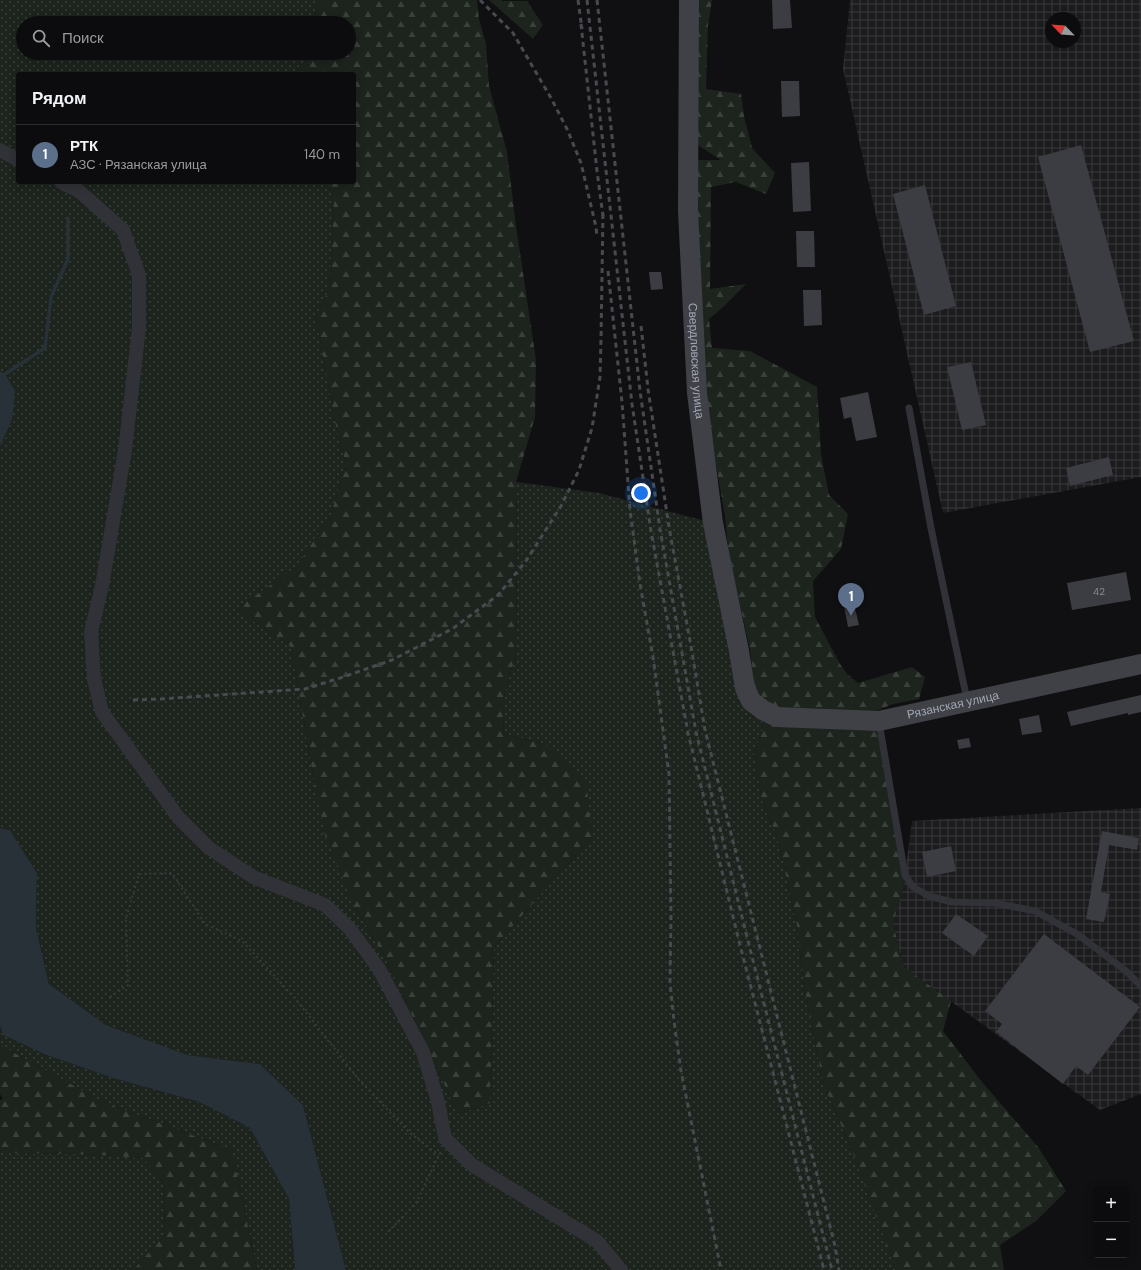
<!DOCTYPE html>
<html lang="ru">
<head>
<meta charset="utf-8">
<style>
  body { margin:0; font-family:"DM Sans",sans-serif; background:#1a1a1c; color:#f1f3f6 }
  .controls { position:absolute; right:12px; bottom:12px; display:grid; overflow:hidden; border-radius:4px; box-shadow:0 2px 10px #0003 }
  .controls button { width:36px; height:36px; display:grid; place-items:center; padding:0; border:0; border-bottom:1px solid #2c2c2e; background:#0c0c0e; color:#f1f3f6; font:20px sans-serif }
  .compass { position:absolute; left:1045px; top:12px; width:36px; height:36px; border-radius:50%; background:#0c0c0e; box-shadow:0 2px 10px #0003; rotate:295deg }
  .you { position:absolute; left:641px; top:493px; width:14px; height:14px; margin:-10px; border:3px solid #fff; border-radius:50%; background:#1a73e8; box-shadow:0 0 0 6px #1a73e833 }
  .badge { display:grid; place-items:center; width:26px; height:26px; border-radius:50%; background:#f7ad22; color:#fff; font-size:13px; font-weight:700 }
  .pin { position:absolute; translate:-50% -33px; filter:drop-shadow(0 1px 2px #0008) }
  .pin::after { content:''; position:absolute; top:21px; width:14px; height:12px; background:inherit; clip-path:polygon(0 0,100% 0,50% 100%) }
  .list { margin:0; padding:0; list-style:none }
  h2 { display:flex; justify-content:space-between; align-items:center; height:52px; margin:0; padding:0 16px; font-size:17px }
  h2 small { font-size:13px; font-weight:400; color:#9a9b9e }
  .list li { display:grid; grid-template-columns:26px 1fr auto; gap:12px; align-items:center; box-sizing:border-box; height:60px; padding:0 16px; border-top:1px solid #2c2c2e }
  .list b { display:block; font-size:15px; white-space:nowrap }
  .list p { margin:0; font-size:13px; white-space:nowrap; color:#9a9b9e }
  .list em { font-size:13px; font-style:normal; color:#9a9b9e }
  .icon { flex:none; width:22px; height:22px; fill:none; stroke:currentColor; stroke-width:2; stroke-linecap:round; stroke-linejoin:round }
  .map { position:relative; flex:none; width:1141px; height:1270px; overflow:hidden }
  .search { position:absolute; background:#0c0c0e; box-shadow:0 2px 10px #0003; left:16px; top:16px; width:340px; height:44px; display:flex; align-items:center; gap:10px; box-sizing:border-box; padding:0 14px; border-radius:22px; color:#9a9b9e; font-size:15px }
  .panel { position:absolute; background:#0c0c0e; box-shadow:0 2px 10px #0003; left:16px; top:72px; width:340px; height:112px; border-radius:4px }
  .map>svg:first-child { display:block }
  .industrial { fill:url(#industrial-grid); fill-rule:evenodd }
  .grass { fill:url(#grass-dots) }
  .forest { fill:url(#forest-firs) }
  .water { fill:#283137 }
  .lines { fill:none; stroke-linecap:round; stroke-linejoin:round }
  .stream { stroke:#283137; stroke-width:3.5 }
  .building { fill:#3c3d42 }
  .path { stroke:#37393e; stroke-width:2; stroke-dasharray:2 3; stroke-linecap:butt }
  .service { stroke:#313237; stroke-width:7 }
  .minor { stroke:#313237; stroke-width:14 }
  .secondary { stroke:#3f4147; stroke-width:20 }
  .rail { stroke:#484a50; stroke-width:3; stroke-dasharray:5 4; stroke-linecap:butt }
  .labels { text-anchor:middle; stroke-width:3; stroke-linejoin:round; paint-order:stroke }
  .number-label { font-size:10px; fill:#888c97 }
  .street-label { font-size:12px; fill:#a1a7b3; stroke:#0b0b0d }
</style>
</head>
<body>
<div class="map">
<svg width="1141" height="1270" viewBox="0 0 1141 1270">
  <defs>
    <pattern id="industrial-grid" width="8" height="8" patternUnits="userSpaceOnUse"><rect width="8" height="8" fill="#1c1c1f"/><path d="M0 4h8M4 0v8" fill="none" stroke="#3a3a3d"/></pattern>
    <pattern id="grass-dots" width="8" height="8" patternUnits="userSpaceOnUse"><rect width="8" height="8" fill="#1c241d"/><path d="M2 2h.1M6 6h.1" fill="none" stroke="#3a413b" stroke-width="1.8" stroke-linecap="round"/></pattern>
    <pattern id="forest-firs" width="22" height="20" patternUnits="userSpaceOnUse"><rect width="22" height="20" fill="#1c241d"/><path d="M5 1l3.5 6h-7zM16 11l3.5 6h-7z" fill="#3a413b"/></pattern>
  </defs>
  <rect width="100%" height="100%" fill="#101012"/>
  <g class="industrial">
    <path d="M850 0H1141V477L943 513 843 69ZM1051 18H1075V42H1051Z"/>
    <polygon points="1141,808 1141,1094 1100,1110 904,967 893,924 903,889 912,821"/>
  </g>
  <g class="grass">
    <polygon points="0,0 316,0 315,23 23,23 23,53 313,53 292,74 18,74 18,182 329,182 334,203 329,289 316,317 336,427 346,464 330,517 296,567 236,609 291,647 313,775 352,902 385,957 458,1114 490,1103 494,947 592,837 544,744 504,734 502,704 517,650 516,482 599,493 713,523 739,651 763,710 762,731 754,754 762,800 778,839 797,926 804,986 823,1083 852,1151 897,1270 346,1270 303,1105 260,1064 188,1055 106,1025 49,984 36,928 37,873 10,830 0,828 0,447 12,420 5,374 0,371"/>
    <polygon points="0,1026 3,1035 46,1055 116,1079 199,1102 250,1128 289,1199 295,1270 257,1270 232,1150 103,1102 0,1045"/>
    <polygon points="0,1153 84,1154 143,1158 163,1182 165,1235 133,1270 0,1270"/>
  </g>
  <g class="forest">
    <polygon points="316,0 477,0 479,19 486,44 489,86 507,152 516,226 536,360 535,417 516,482 517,650 502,704 504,734 544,744 586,779 592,837 494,947 490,1103 458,1114 385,957 352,902 325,835 313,775 291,647 236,609 296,567 330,517 346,464 336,427 316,317 329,289 334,203 329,182 354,182 354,74 292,74 313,53 349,53 349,23 315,23"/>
    <polygon points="489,0 501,0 502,1 527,1 543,25 533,39"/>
    <polygon points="698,0 712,0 708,25 706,89 741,94 744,116 752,148 775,173 766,194 736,182 711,187 710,289 746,284 722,308 709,319 712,348 750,351 817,387 821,454 829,495 848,514 841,549 813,581 815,617 840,664 847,674 858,683 912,667 925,677 919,699 893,704 876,711 851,712 812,708 781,708 764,702 754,689 750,650 735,582 728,548 725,516 705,400 696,273 697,160 721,160 696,144"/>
    <polygon points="763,710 879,721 905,875 903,889 893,924 904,967 951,1001 943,1031 982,1082 1038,1147 1066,1191 1036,1221 1000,1245 1004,1270 897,1270 895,1267 852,1151 823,1083 804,986 797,926 778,839 762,800 754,754 762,731"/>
    <polygon points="0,1045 103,1102 232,1150 257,1270 133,1270 165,1235 163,1182 143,1158 84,1154 0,1153 0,1100 3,1099 0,1094"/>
  </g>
  <g class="water">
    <polygon points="0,371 5,374 15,391 12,420 0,447"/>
    <polygon points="0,828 10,830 37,873 36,928 49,984 106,1025 188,1055 260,1064 303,1105 346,1270 295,1270 289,1199 250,1128 199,1102 116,1079 46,1055 3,1035 0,1026"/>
  </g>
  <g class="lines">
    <polyline class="stream" points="5,374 45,348 51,297 68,259 68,218"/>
  </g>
  <g class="building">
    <polygon points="772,0 790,0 792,28 773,29"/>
    <polygon points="781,81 799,81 800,116 782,117"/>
    <polygon points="1081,145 1134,341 1090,352 1038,157"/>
    <polygon points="809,162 811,211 793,212 791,163"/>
    <polygon points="925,185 956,306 924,315 893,194"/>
    <polygon points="796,231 814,231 815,267 797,267"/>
    <polygon points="649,272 661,272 663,289 651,290"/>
    <polygon points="803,290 821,290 822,325 804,326"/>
    <polygon points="971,362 986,425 962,430 947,367"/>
    <polygon points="868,392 877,437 856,441 851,417 844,419 840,398"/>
    <polygon points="1109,457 1113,475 1070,486 1066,468"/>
    <polygon points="1126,572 1131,600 1072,610 1067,583"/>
    <polygon points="854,604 859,625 848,627 844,606"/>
    <polygon points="1141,695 1141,712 1128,715 1128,713 1071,726 1067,712"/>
    <polygon points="1039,715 1042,732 1022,735 1019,719"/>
    <polygon points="969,738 971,747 959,749 957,740"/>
    <polygon points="1102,831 1139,838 1137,850 1109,845 1101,892 1110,894 1104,922 1086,919"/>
    <polygon points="951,846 956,871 927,877 922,852"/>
    <polygon points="956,914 988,936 974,956 942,933"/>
    <polygon points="1044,934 1140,1007 1088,1075 1076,1066 1063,1084 996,1032 1002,1024 985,1011"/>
  </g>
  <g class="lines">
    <g class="path">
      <polyline points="110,997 128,985 126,918 139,874 172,873 205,924 242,941 295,998 359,1080 410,1133 439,1155"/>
      <polyline points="388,1232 416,1203 441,1151"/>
    </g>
    <g class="service">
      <polyline points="909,408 931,528 967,700"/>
      <polyline points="879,722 905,875 913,887 929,896 952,902 995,903 1035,911 1077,934 1126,971 1141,986"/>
    </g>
    <g class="minor">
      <polyline points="0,150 18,160"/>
      <polyline points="61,182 79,191 123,230 139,275 139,328 125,450 102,586 91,632 94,679 102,712 178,817 209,848 253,877 325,905 350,929 379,969 423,1052 438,1102 445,1138 472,1165 597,1241 621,1270"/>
    </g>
    <path class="secondary" id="s1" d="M689 0 688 211 697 393 713 523 739 651 745 688 751 701 763 710 777 717 879 721 1141 664"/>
    <g class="rail">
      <polyline points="480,0 513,33 551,98 567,129 581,163 596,227 597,237"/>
      <polyline points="578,0 582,29"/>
      <polyline points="587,0 632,404 651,531 688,733 740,945 824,1270"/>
      <polyline points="597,0 640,391 660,529 696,732 748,941 832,1270"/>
      <polyline points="581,24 597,171 603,216"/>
      <polyline points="608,271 622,402 630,510 640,584 653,657 669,774 671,915 670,983 674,1021 681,1071 721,1270"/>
      <polyline points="641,326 648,389 669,527 691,646 705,730 835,1246 839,1270"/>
      <polyline points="133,700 161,699 305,689 343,677 392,660 452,629 498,595 526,561 561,506 579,470 592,428 600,377 601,339 603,211"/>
    </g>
  </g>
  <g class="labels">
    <g class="number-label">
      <text x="1099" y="595">42</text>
    </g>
    <g class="street-label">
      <text dy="4" stroke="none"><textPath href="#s1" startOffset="361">Свердловская улица</textPath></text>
      <text dy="4" stroke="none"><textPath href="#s1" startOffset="915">Рязанская улица</textPath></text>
    </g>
  </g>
</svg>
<div class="controls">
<button>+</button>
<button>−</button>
</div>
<svg class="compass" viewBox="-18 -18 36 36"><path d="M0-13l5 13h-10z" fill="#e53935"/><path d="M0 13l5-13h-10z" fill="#9a9b9e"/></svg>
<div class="you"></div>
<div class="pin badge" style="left:851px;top:616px;background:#5c6f8a">1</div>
<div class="search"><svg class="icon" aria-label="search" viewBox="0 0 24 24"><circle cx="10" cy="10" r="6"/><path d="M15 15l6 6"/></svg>Поиск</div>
<section class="panel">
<h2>Рядом<small></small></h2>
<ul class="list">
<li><span class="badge" style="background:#5c6f8a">1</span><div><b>РТК</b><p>АЗС · Рязанская улица</p></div><em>140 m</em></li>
</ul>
</section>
</div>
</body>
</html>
